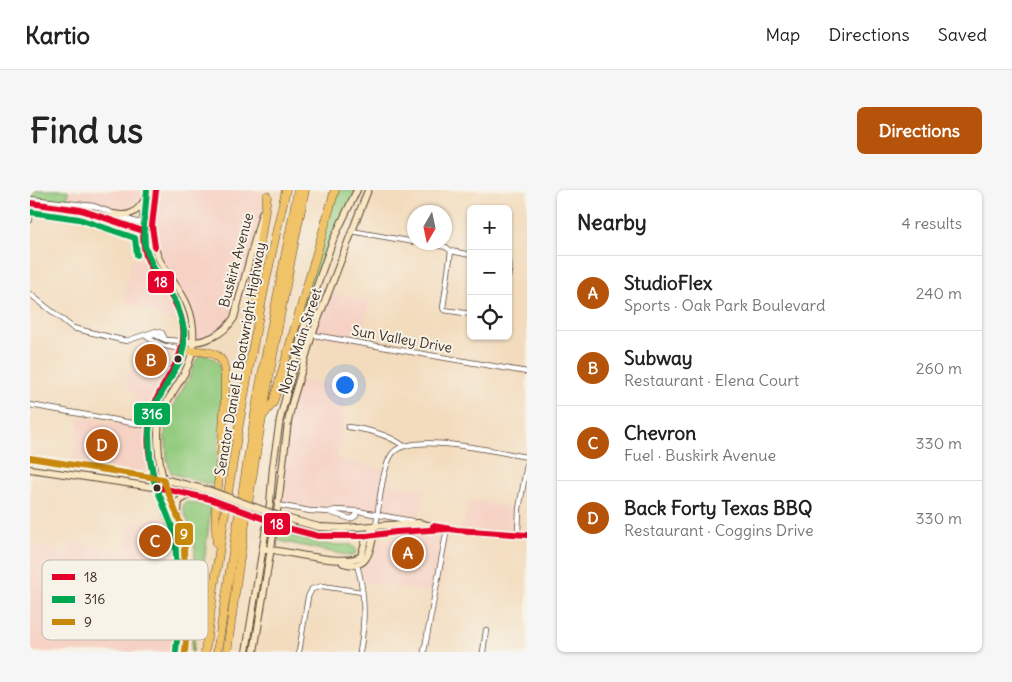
<!DOCTYPE html>
<html lang="en">
<head>
<meta charset="utf-8">
<style>
  body { margin:0; font-family:Delius,sans-serif; background:#f6f6f6; color:#222 }
  .controls { position:absolute; right:15px; top:15px; display:grid; overflow:hidden; border-radius:8px; box-shadow:0 1px 4px #0004 }
  .controls button { width:45px; height:45px; display:grid; place-items:center; padding:0; border:0; border-bottom:1px solid #e0e0e0; background:#fff; color:#222; font:25px sans-serif }
  .compass { position:absolute; left:377px; top:15px; width:45px; height:45px; border-radius:50%; background:#fff; box-shadow:0 1px 4px #0004; rotate:189deg }
  .you { position:absolute; left:314px; top:194px; width:18px; height:18px; margin:-12px; border:4px solid #fff; border-radius:50%; background:#1a73e8; box-shadow:0 0 0 8px #1a73e833 }
  .badge { display:grid; place-items:center; width:32px; height:32px; border-radius:50%; background:#b45309; color:#fff; font-size:16px; font-weight:700 }
  .pin { position:absolute; translate:-50% -50%; border:2px solid #fff; box-shadow:0 1px 5px #0006 }
  .list { margin:0; padding:0; list-style:none }
  h2 { display:flex; justify-content:space-between; align-items:center; height:65px; margin:0; padding:0 20px; font-size:21px }
  h2 small { font-size:16px; font-weight:400; color:#767676 }
  .list li { display:grid; grid-template-columns:32px 1fr auto; gap:15px; align-items:center; box-sizing:border-box; height:75px; padding:0 20px; border-top:1px solid #e0e0e0 }
  .list b { display:block; font-size:19px; white-space:nowrap }
  .list p { margin:0; font-size:16px; white-space:nowrap; color:#767676 }
  .list em { font-size:16px; font-style:normal; color:#767676 }
  .icon { flex:none; width:28px; height:28px; fill:none; stroke:currentColor; stroke-width:2; stroke-linecap:round; stroke-linejoin:round }
  .map { position:relative; flex:none; width:497px; height:462px; overflow:hidden; border-radius:8px }
  header { display:flex; align-items:center; gap:30px; box-sizing:border-box; height:70px; padding:0 25px; background:#fff; border-bottom:1px solid #e0e0e0 }
  header strong { font-size:24px }
  nav { display:flex; gap:28px; margin-inline-start:auto; font-size:18px }
  .intro { display:flex; align-items:center; justify-content:space-between; box-sizing:border-box; height:120px; padding:0 30px }
  h1 { margin:0; font-size:35px }
  .button { padding:12px 22px; border-radius:8px; background:#b45309; color:#fff; font-size:18px; font-weight:700 }
  main { display:flex; gap:30px; padding:0 30px }
  aside { flex:1; background:#fff; border-radius:8px; box-shadow:0 1px 4px #0004 }
  .map>svg:first-child { display:block }
  .built { fill:#f6d2c4 }
  .green { fill:#92ca7d; stroke:#667a4e }
  .lines { fill:none; stroke-linecap:round; stroke-linejoin:round }
  .street-casing { stroke:#574536; stroke-width:6 }
  .secondary-casing { stroke:#574536; stroke-width:8 }
  .highway-casing { stroke:#574536; stroke-width:9 }
  .street { stroke:#fff; stroke-width:4.5 }
  .secondary { stroke:#f9e7c3; stroke-width:6 }
  .highway { stroke:#f1c369; stroke-width:8 }
  .secondary-bridge-casing { stroke:#574536; stroke-width:8; stroke-linecap:butt }
  .secondary-bridge { stroke:#f9e7c3; stroke-width:6 }
  .bus-1-casing { stroke:#f7f3e8; stroke-width:10 }
  .bus-2-casing { stroke:#f7f3e8; stroke-width:10 }
  .bus-3-casing { stroke:#f7f3e8; stroke-width:10 }
  .bus-1 { stroke:#e4002b; stroke-width:6 }
  .bus-2 { stroke:#00a651; stroke-width:6 }
  .bus-3 { stroke:#c88708; stroke-width:6 }
  .bus-dot { fill:#3b2a1e; stroke:#f7f3e8; stroke-width:2 }
  .labels { text-anchor:middle; stroke-width:4; stroke-linejoin:round; paint-order:stroke }
  .street-label { font-size:14px; fill:#3b2a1e; stroke:#f7f3e8 }
  .key { fill:#f7f3e8; stroke:#bfb7ab; stroke-width:1 }
  .key-label { font-size:14px; fill:#3b2a1e }
  .line-badge { stroke:#f7f3e8; stroke-width:2 }
  .badge-label { font-size:14px; text-anchor:middle; font-weight:bold; fill:#fff }
</style>
</head>
<body>
<header>
<strong>Kartio</strong>
<nav><a>Map</a><a>Directions</a><a>Saved</a></nav>
</header>
<div class="intro"><h1>Find us</h1><a class="button">Directions</a></div>
<main>
<div class="map">
<svg width="497" height="462" viewBox="0 0 497 462">
  <rect width="100%" height="100%" fill="#f7f3e8"/>
  <filter id="ink" filterUnits="userSpaceOnUse"><feTurbulence type="fractalNoise" baseFrequency=".02" numOctaves="2"/><feDisplacementMap in="SourceGraphic" scale="10" xChannelSelector="R" yChannelSelector="G"/><feConvolveMatrix kernelMatrix="1 2 1 2 8 2 1 2 1" color-interpolation-filters="sRGB"/></filter>
  <filter id="wash" filterUnits="userSpaceOnUse"><feTurbulence type="fractalNoise" baseFrequency=".0096" numOctaves="4" result="noise"/><feDisplacementMap in="SourceGraphic" scale="20" xChannelSelector="R" yChannelSelector="G"/><feGaussianBlur stdDeviation="1.12" result="paint"/><feColorMatrix in="noise" values="0 0 0 0 0 0 0 0 0 0 0 0 0 0 0 0 0 1.4 0 .05"/><feComposite in="paint" operator="in"/></filter>
  <g filter="url(#wash)">
    <rect width="100%" height="100%" fill="#f3dcbd"/>
    <g class="built">
      <polygon points="38,0 117,0 115,10 95,26 64,16 38,12"/>
      <polygon points="126,0 238,0 207,121 192,142 163,153 160,125 129,70 122,28"/>
      <polygon points="101,69 115,70 145,119 149,135 94,110"/>
      <polygon points="298,102 340,111 329,153 282,145"/>
      <polygon points="114,150 131,157 148,161 141,177 125,204 118,221 115,236 116,271 115,278 111,282 41,274 49,227 98,235 106,204 93,194 105,174 106,151"/>
      <polygon points="269,189 318,198 313,228 312,248 306,269 356,279 354,292 395,300 389,329 339,320 299,322 248,315 258,232"/>
      <polygon points="439,310 489,319 488,344 433,340"/>
      <polygon points="134,325 147,370 142,370 147,371 152,420 149,462 0,462 0,355 39,362 41,353 94,361 99,335"/>
      <polygon points="406,344 412,350 418,351 408,404 332,391 329,380 343,368 348,351"/>
    </g>
    <g class="green">
      <polygon points="6,0 38,0 38,12 2,9"/>
      <polygon points="305,0 326,0 303,50 271,143 258,176 262,148"/>
      <path d="M172 165C178 165 185 168 188 173 198 187 186 276 183 295L141 283 137 269 136 250H134C137 221 146 212 159 188 164 180 162 170 172 165Z"/>
      <polygon points="158,312 181,317 163,462 161,462 164,431 165,359 161,340 153,318 154,313"/>
      <polygon points="248,341 290,354 322,355 326,359 326,363 320,366 250,351 247,347"/>
    </g>
  </g>
  <g filter="url(#ink)">
    <g class="lines">
      <g class="street-casing">
        <g id="street">
          <polyline points="0,9 64,16 106,32 113,32 122,36"/>
          <polyline points="0,13 48,19 65,24 100,38 113,41 122,36"/>
          <polyline points="0,30 1,13"/>
          <polyline points="321,41 384,52"/>
          <polyline points="389,52 416,57 421,61 413,118 414,120 441,124"/>
          <polyline points="421,61 441,65"/>
          <polyline points="478,72 480,75 478,87"/>
          <polyline points="0,104 43,138 96,151 126,141 132,143 135,149"/>
          <polyline points="272,143 497,182"/>
          <path d="M151 159C137 157 127 155 116 146L125 145 136 150 152 151"/>
          <polyline points="0,215 119,236"/>
          <path d="M318 237C339 240 357 244 374 256"/>
          <polyline points="247,315 280,321 299,322 305,320 327,321 382,331"/>
          <polyline points="299,322 321,329 326,326 327,321"/>
          <path d="M346 335C349 316 352 278 362 264 379 240 471 263 497 267"/>
          <polyline points="488,344 489,319 497,274"/>
          <path d="M327 375C335 402 335 434 330 462"/>
          <polyline points="269,462 278,407 282,399 292,396 332,402"/>
          <polyline points="394,462 417,339"/>
          <polyline points="453,462 456,440"/>
        </g>
      </g>
      <g class="secondary-casing">
        <g id="secondary">
          <path d="M117 0C113 22 109 46 117 68 126 93 151 110 153 139 154 178 135 188 123 219 107 260 134 317 148 356L154 360"/>
          <path d="M126 0C123 24 118 48 130 71 143 95 160 107 163 138 164 152 162 169 155 182 144 203 128 218 128 243 128 258 129 274 133 289 139 309 160 339 154 360L158 427 155 462"/>
          <path d="M84 24C99 27 106 23 114 11"/>
          <path d="M152 151C173 155 193 145 204 128L232 23"/>
          <polyline points="0,268 133,289 181,301"/>
          <polyline points="0,279 137,299 180,309"/>
          <polyline points="148,321 149,311 161,304"/>
          <polyline points="252,327 289,337 313,338 388,333 417,339 497,345"/>
          <polyline points="250,335 277,344 300,347 337,346 366,342 408,339"/>
          <path d="M236 359C255 361 317 377 331 366L337 346 346 335"/>
          <path d="M313 373C337 381 340 362 344 343"/>
          <polyline points="216,462 240,313 243,276 250,229 272,143 291,84 303,50 327,0"/>
          <polyline points="224,462 248,315 258,232 262,213 282,145 338,0"/>
        </g>
      </g>
      <g class="highway-casing">
        <g id="highway">
          <polyline points="226,125 224,93 237,6"/>
          <path d="M161 161C171 161 186 161 192 171 201 187 188 292 186 316 185 328 186 341 187 354"/>
          <polyline points="231,228 243,213 305,0"/>
          <path d="M175 462C196 307 220 152 256 0"/>
          <polyline points="187,462 228,206 268,0"/>
          <path d="M197 462C217 307 243 153 275 0"/>
        </g>
      </g>
      <use href="#street" class="street"/>
      <use href="#secondary" class="secondary"/>
      <use href="#highway" class="highway"/>
      <g class="secondary-bridge-casing">
        <g id="secondary-bridge">
          <polyline points="181,301 252,327"/>
          <polyline points="180,309 250,335"/>
        </g>
      </g>
      <use href="#secondary-bridge" class="secondary-bridge"/>
      <g class="bus-1-casing">
        <g id="bus-1">
          <path d="M0 13 51 20 113 41C113 51 114 62 118 71 129 94 151 111 153 138 156 166 138 184 127 208 114 237 117 268 127 297L180 309 261 339 288 346H337L366 342 417 339"/>
          <polyline points="125,57 122,36 126,0"/>
          <polyline points="403,336 427,340 497,345"/>
        </g>
      </g>
      <g class="bus-2-casing">
        <g id="bus-2">
          <polyline points="117,0 114,35 115,56 122,75 147,114 154,139 154,154 151,169 125,215 120,232 119,243 120,267 124,291 145,344 149,427 146,461"/>
          <polyline points="0,22 49,29 105,48 107,65"/>
        </g>
      </g>
      <g class="bus-3-casing">
        <polyline id="bus-3" points="0,268 133,289 153,340 156,352 154,360 158,427 155,462"/>
      </g>
      <use href="#bus-1" class="bus-1"/>
      <use href="#bus-2" class="bus-2"/>
      <use href="#bus-3" class="bus-3"/>
    </g>
  </g>
  <g class="bus-dot">
    <circle cx="148" cy="169" r="4.5"/>
    <circle cx="127" cy="298" r="4.5"/>
  </g>
  <g class="labels">
    <g class="street-label">
      <text transform="translate(206 70) rotate(-75)" y="5">Buskirk Avenue</text>
      <text transform="translate(372 149) rotate(10)" y="5">Sun Valley Drive</text>
      <text transform="translate(270 151) rotate(-72)" y="5">North Main Street</text>
      <text transform="translate(210 169) rotate(-80)" y="5">Senator Daniel E Boatwright Highway</text>
    </g>
  </g>
  <rect x="12" y="370" width="166" height="80" rx="8" class="key"/>
  <rect x="22" y="384" width="23" height="6" fill="#e4002b"/>
  <rect x="22" y="406" width="23" height="7" fill="#00a651"/>
  <rect x="22" y="429" width="23" height="6" fill="#c88708"/>
  <g class="key-label">
    <text x="54" y="392">18</text>
    <text x="54" y="414">316</text>
    <text x="54" y="437">9</text>
  </g>
  <g class="line-badge">
    <rect x="117" y="80" width="28" height="24" rx="5" fill="#e4002b"/>
    <rect x="103" y="212" width="38" height="24" rx="5" fill="#00a651"/>
    <rect x="233" y="322" width="28" height="24" rx="5" fill="#e4002b"/>
    <rect x="144" y="332" width="20" height="24" rx="5" fill="#c88708"/>
  </g>
  <g class="badge-label">
    <text x="131" y="97">18</text>
    <text x="122" y="229">316</text>
    <text x="247" y="339">18</text>
    <text x="154" y="349">9</text>
  </g>
</svg>
<div class="controls">
<button>+</button>
<button>−</button>
<button><svg class="icon" aria-label="locate" viewBox="0 0 24 24"><circle cx="12" cy="12" r="6"/><path d="M12 2v4M12 18v4M2 12h4M18 12h4"/></svg></button>
</div>
<svg class="compass" viewBox="-18 -18 36 36"><path d="M0-13l5 13h-10z" fill="#e53935"/><path d="M0 13l5-13h-10z" fill="#767676"/></svg>
<div class="you"></div>
<div class="pin badge" style="left:378px;top:363px">A</div>
<div class="pin badge" style="left:121px;top:170px">B</div>
<div class="pin badge" style="left:125px;top:351px">C</div>
<div class="pin badge" style="left:72px;top:255px">D</div>
</div>
<aside>
<h2>Nearby<small>4 results</small></h2>
<ul class="list">
<li><span class="badge">A</span><div><b>StudioFlex</b><p>Sports · Oak Park Boulevard</p></div><em>240 m</em></li>
<li><span class="badge">B</span><div><b>Subway</b><p>Restaurant · Elena Court</p></div><em>260 m</em></li>
<li><span class="badge">C</span><div><b>Chevron</b><p>Fuel · Buskirk Avenue</p></div><em>330 m</em></li>
<li><span class="badge">D</span><div><b>Back Forty Texas BBQ</b><p>Restaurant · Coggins Drive</p></div><em>330 m</em></li>
</ul>
</aside>
</main>
</body>
</html>
